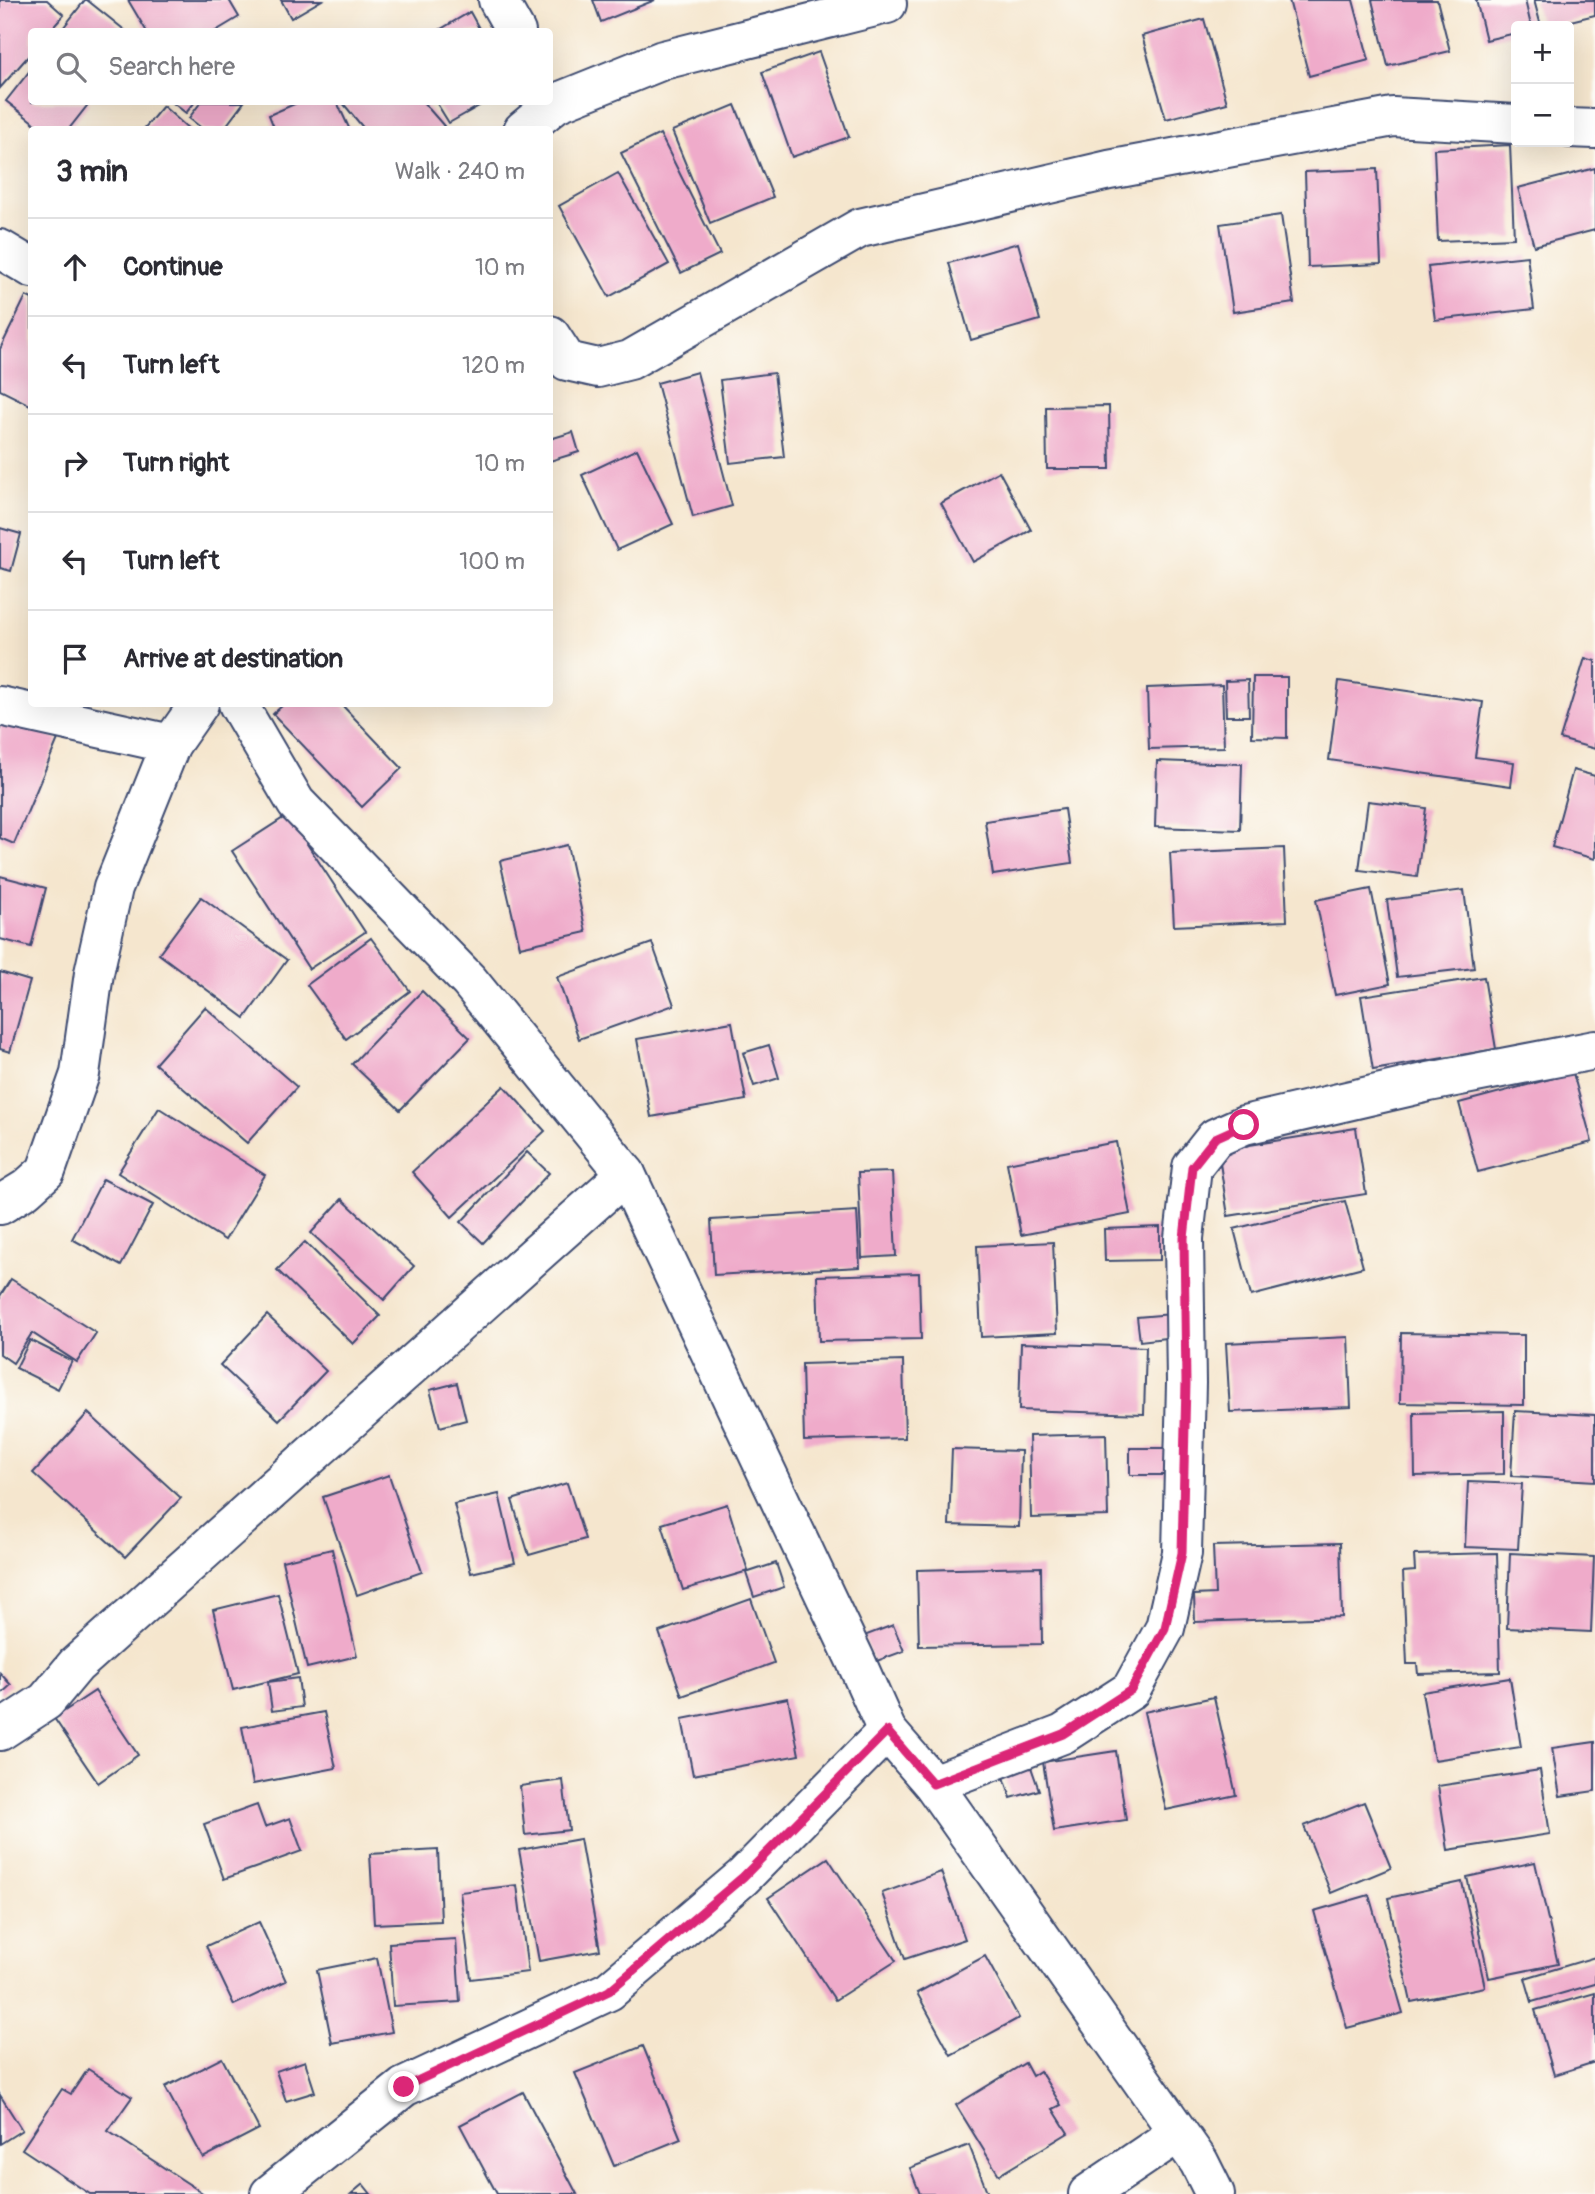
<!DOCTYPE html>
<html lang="en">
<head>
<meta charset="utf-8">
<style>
  body { margin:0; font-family:Pangolin,sans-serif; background:#f2f2f3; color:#2b2b33 }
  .controls { position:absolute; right:21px; top:21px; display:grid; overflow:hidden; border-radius:7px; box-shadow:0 7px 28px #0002 }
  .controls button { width:63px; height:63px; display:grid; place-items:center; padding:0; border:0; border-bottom:2px solid #e1e1e2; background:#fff; color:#2b2b33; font:35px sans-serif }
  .stop { position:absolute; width:21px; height:21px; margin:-16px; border:5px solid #db2777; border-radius:50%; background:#fff }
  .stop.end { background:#db2777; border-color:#fff; box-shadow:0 2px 7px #0008 }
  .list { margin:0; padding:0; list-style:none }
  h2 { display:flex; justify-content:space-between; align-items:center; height:91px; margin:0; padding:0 28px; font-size:30px }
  h2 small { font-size:23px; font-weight:400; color:#7c7c81 }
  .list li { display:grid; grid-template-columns:46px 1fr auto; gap:21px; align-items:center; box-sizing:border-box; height:98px; padding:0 28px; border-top:2px solid #e1e1e2 }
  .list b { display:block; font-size:26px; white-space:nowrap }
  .list em { font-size:23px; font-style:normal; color:#7c7c81 }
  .icon { flex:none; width:38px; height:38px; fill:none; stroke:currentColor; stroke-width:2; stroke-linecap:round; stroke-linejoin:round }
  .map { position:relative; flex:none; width:1595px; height:2194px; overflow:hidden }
  .search { position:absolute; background:#fff; box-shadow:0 7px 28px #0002; left:28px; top:28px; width:525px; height:77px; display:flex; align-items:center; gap:18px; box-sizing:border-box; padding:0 24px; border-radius:7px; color:#7c7c81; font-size:26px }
  .panel { position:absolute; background:#fff; box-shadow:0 7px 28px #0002; left:28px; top:126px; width:525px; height:581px; border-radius:7px }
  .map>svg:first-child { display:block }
  .building { fill:#efabca }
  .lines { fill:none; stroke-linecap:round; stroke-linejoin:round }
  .minor-casing { stroke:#3c4a6f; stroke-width:42 }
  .minor { stroke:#fff; stroke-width:38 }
  .route { stroke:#db2777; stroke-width:9 }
</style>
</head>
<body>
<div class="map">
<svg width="1595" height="2194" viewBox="0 0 1595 2194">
  <rect width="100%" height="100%" fill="#fdfcf7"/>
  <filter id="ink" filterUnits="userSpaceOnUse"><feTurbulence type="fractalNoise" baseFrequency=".0143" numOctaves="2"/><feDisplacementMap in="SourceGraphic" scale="14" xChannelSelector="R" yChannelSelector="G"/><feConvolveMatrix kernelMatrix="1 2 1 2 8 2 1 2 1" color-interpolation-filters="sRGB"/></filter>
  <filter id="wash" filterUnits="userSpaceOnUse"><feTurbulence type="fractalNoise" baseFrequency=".00686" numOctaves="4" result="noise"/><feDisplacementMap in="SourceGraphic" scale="28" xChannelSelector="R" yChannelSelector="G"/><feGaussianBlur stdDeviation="1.57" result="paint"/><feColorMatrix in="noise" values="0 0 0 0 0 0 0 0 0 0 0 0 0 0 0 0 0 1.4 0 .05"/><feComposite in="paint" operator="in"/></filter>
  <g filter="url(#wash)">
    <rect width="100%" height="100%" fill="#f5e6ce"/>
    <g id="blocks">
      <g class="building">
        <polygon points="0,0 47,0 64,15 49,32 32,32 32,52 0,88"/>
        <polygon points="85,0 87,0 127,32 60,32"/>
        <polygon points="128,0 229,0 239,17 214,32 147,32"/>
        <polygon points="281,0 322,0 291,18"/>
        <polygon points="593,0 655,0 601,22"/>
        <polygon points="1289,0 1353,0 1369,60 1309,76"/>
        <polygon points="1372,0 1437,0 1450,51 1388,66"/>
        <polygon points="1476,0 1525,0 1531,26 1516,26 1516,33 1486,40"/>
        <polygon points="1534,0 1595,0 1595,15 1550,26 1541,26"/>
        <polygon points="470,12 481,32 436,32"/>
        <polygon points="1204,19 1227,103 1166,119 1142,36"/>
        <polygon points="819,52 849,137 792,157 762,72"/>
        <polygon points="32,68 32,102 90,102 68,130 43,130 6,101"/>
        <polygon points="175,102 195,102 186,113 173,103"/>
        <polygon points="201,102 244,102 223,130 204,130 189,118"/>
        <polygon points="299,102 337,102 350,130 275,130 269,115"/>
        <polygon points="342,102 423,102 444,126 440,130 365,130"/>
        <polygon points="436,102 486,102 449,123"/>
        <polygon points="735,105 773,197 710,223 672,131"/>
        <polygon points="163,106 190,130 143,130"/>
        <polygon points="660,134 720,254 681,273 621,153"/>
        <polygon points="1510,145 1514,238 1438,241 1434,149"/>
        <polygon points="1595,168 1595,230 1534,246 1518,188"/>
        <polygon points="1377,169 1381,264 1308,267 1305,172"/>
        <polygon points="618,173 669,264 609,297 559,206"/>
        <polygon points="1281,215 1294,303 1233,312 1220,224"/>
        <polygon points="1018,243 1040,320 971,340 949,263"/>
        <polygon points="1527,256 1534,309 1435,320 1428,267"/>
        <polygon points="26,296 32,299 32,406 0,390 0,349"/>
        <polygon points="697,372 732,506 693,517 657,383"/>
        <polygon points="774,373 784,457 730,463 720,380"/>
        <polygon points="1109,406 1110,469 1047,469 1046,407"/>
        <polygon points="573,432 579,452 550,461 550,439"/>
        <polygon points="637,449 673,524 617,550 582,475"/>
        <polygon points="999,471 1031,530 973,562 941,503"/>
        <polygon points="0,528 21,534 11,571 0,568"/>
        <polygon points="1585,658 1595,661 1595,749 1560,739"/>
        <polygon points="1253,677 1287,677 1287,738 1252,737"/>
        <polygon points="1248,680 1249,716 1226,716 1225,681"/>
        <polygon points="1339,681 1483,702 1475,757 1514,762 1511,786 1329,760"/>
        <polygon points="1222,685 1224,747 1149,749 1147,688"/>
        <polygon points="284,704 341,704 402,768 362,807 273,714"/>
        <polygon points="0,715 58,739 14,844 0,838"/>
        <polygon points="1157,761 1242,764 1240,830 1155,827"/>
        <polygon points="1573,770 1595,776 1595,859 1552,847"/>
        <polygon points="1368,801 1426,808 1417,877 1359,870"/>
        <polygon points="1064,809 1072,863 993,875 985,821"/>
        <polygon points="288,815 365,932 309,969 232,851"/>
        <polygon points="567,845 586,932 520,947 500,861"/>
        <polygon points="1284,848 1287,921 1174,926 1170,853"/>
        <polygon points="0,876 46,888 31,947 0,939"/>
        <polygon points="1371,889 1390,984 1335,995 1316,900"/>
        <polygon points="1464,890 1474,968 1397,977 1387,900"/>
        <polygon points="201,897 287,960 245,1018 159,954"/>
        <polygon points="371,938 410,991 346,1039 307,985"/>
        <polygon points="652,943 674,1005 579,1039 557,977"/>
        <polygon points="0,972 30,981 10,1052 0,1049"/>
        <polygon points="1484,977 1496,1049 1373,1070 1361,996"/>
        <polygon points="422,991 470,1038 400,1110 352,1064"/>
        <polygon points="205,1007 297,1087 247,1143 155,1064"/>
        <polygon points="732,1022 746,1100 651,1117 637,1039"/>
        <polygon points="769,1045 779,1078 754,1086 743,1053"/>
        <polygon points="1573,1073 1592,1142 1478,1172 1459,1103"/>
        <polygon points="504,1086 545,1131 452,1217 412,1172"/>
        <polygon points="159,1108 265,1175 225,1240 118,1173"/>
        <polygon points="1356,1128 1366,1194 1228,1216 1218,1150"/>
        <polygon points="1116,1142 1130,1214 1021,1235 1007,1163"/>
        <polygon points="527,1152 549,1173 483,1243 461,1222"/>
        <polygon points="892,1172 896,1256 862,1258 858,1173"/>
        <polygon points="103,1179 153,1205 121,1266 72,1239"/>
        <polygon points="342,1199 414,1266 384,1300 311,1233"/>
        <polygon points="1345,1201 1363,1267 1251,1296 1234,1229"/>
        <polygon points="857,1211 860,1267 714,1275 711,1220"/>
        <polygon points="1160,1227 1160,1260 1105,1261 1104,1229"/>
        <polygon points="305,1242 380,1316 353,1344 277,1270"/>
        <polygon points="1053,1242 1057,1333 981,1337 977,1246"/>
        <polygon points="919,1273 921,1339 819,1341 817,1276"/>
        <polygon points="11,1279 96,1333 77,1362 32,1333 13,1363 0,1354 0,1296"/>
        <polygon points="1172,1314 1174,1337 1140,1341 1137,1317"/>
        <polygon points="267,1315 326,1371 279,1420 220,1365"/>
        <polygon points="1401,1333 1524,1335 1524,1405 1400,1403"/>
        <polygon points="1348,1337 1351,1407 1230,1412 1226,1343"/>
        <polygon points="30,1340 72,1361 58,1389 16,1368"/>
        <polygon points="1021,1343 1146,1347 1144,1414 1019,1410"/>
        <polygon points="903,1361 905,1438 804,1441 802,1364"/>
        <polygon points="457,1383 466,1420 440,1427 430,1390"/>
        <polygon points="1504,1411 1504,1474 1415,1476 1414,1413"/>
        <polygon points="1515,1411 1595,1415 1595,1481 1511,1476"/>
        <polygon points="88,1413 181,1498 125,1557 33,1473"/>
        <polygon points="1106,1434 1108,1516 1031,1518 1029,1436"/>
        <rect x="1130" y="1448" width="36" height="27"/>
        <polygon points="952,1449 1021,1451 1019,1527 949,1525"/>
        <polygon points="389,1475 422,1572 357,1595 323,1497"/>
        <polygon points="1468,1482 1522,1484 1518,1549 1465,1547"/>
        <polygon points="567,1483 585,1539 529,1555 512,1500"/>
        <polygon points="499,1494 515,1563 471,1573 454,1504"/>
        <polygon points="727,1504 748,1571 683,1590 662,1524"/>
        <polygon points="1340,1543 1342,1617 1195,1622 1194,1595 1215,1594 1213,1546"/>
        <polygon points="332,1549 357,1656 307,1668 282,1561"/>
        <polygon points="1497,1553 1500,1672 1418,1674 1417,1664 1407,1664 1403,1572 1415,1571 1414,1555"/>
        <polygon points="1510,1553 1594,1557 1591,1632 1507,1628"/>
        <polygon points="776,1563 784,1587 754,1597 746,1573"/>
        <polygon points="1041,1567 1042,1644 919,1646 917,1570"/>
        <polygon points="278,1594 298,1674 233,1690 213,1610"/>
        <polygon points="751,1599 774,1663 682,1696 659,1632"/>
        <polygon points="893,1625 904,1651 874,1662 864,1636"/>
        <polygon points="0,1673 11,1685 0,1695"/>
        <polygon points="298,1678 302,1707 272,1711 268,1682"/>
        <polygon points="1510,1678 1521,1747 1434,1760 1422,1692"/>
        <polygon points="95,1691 138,1755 98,1783 54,1718"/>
        <polygon points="1214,1697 1236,1795 1166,1810 1144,1712"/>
        <polygon points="788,1698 799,1755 693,1775 682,1719"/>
        <polygon points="324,1712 336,1768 253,1784 242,1727"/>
        <polygon points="1595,1742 1595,1791 1560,1796 1552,1748"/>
        <polygon points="1025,1750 1039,1790 1011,1798 998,1759"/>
        <polygon points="1116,1751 1126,1820 1054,1831 1043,1762"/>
        <polygon points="1540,1770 1550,1834 1448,1850 1438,1786"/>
        <polygon points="563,1780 569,1830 525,1835 520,1786"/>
        <polygon points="1364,1802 1391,1868 1331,1893 1304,1826"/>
        <polygon points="257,1805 265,1827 290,1818 302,1851 224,1879 204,1824"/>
        <polygon points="580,1839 600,1950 539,1961 519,1850"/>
        <polygon points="438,1850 441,1921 374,1924 370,1854"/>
        <polygon points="828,1858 896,1961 835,2000 768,1898"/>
        <polygon points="1535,1862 1558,1964 1489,1978 1467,1877"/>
        <polygon points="941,1872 965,1939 905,1959 882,1893"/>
        <polygon points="1462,1882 1485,1987 1411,2002 1388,1898"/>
        <polygon points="517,1885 528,1972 471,1979 460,1892"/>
        <polygon points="1369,1895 1403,2013 1347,2028 1314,1911"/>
        <polygon points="259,1922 286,1981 234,2005 206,1946"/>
        <polygon points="456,1939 460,2002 393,2006 389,1943"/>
        <polygon points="985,1956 1019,2018 951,2055 917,1993"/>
        <polygon points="1595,1957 1595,1984 1532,2002 1525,1978"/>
        <polygon points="377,1958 392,2032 332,2043 317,1970"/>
        <polygon points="1595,1993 1595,2062 1554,2075 1535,2010"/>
        <polygon points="643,2046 681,2139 614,2166 575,2073"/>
        <polygon points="222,2058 259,2129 203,2158 165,2087"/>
        <polygon points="305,2061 315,2092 286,2101 276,2071"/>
        <polygon points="1025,2063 1032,2076 1040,2071 1061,2105 1053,2109 1068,2133 999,2175 956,2105"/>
        <polygon points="88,2069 132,2097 108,2131 204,2194 90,2194 22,2149 62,2089 71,2094"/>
        <polygon points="523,2092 577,2194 497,2194 460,2125"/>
        <polygon points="0,2095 22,2130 0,2144"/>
        <polygon points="969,2145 988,2194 920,2194 910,2168"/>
        <polygon points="363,2184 371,2194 351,2194"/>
      </g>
    </g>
  </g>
  <g filter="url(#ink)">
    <use href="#blocks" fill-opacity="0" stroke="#3c4a6f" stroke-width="2"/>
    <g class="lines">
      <g class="minor-casing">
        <g id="minor">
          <polyline points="498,0 516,32"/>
          <polyline points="1569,128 1595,129"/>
          <polyline points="523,130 556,103 663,60 887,4"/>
          <polyline points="0,249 32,268"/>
          <polyline points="550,335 567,361 598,368 630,360 860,228 1109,170 1393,117 1516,124"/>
          <polyline points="238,704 296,803 469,981 626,1174 854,1657 887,1731 933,1784 1199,2162 1215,2194"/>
          <polyline points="0,706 171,744"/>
          <polyline points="0,1205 26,1189 46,1171 80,1074 94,973 113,888 171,744 199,704"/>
          <polyline points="0,1731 46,1701 76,1665 626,1174"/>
          <polyline points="933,1784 1063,1734 1131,1690 1165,1628 1182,1553 1186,1383 1184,1238 1192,1167 1215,1138 1244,1125 1429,1082 1595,1050"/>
          <polyline points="270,2194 404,2087 609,1991 743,1877 887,1731"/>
          <polyline points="1088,2194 1178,2133"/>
        </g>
      </g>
      <use href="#minor" class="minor"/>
    </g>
  </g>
  <g class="lines" filter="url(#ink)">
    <polyline class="route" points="404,2087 609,1991 743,1877 887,1731 933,1784 1063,1734 1131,1690 1165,1628 1182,1553 1186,1383 1184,1238 1192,1167 1215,1138 1244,1125"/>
  </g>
</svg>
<div class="controls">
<button>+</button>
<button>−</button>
</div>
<div class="stop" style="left:1244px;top:1125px"></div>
<div class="stop end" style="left:404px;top:2087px"></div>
<div class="search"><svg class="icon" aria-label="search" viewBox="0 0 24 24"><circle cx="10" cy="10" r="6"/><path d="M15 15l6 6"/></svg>Search here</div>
<section class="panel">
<h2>3 min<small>Walk · 240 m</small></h2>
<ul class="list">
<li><svg class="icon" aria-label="ahead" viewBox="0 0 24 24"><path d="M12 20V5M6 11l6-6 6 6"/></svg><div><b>Continue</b></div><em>10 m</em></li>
<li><svg class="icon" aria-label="left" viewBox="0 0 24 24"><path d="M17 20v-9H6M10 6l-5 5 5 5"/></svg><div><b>Turn left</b></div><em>120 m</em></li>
<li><svg class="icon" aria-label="right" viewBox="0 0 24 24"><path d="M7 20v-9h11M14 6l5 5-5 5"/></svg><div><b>Turn right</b></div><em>10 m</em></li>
<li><svg class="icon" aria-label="left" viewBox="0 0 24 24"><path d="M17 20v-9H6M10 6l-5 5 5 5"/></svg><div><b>Turn left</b></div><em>100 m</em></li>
<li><svg class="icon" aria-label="arrive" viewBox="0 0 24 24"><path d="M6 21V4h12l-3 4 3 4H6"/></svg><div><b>Arrive at destination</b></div></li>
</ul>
</section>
</div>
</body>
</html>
